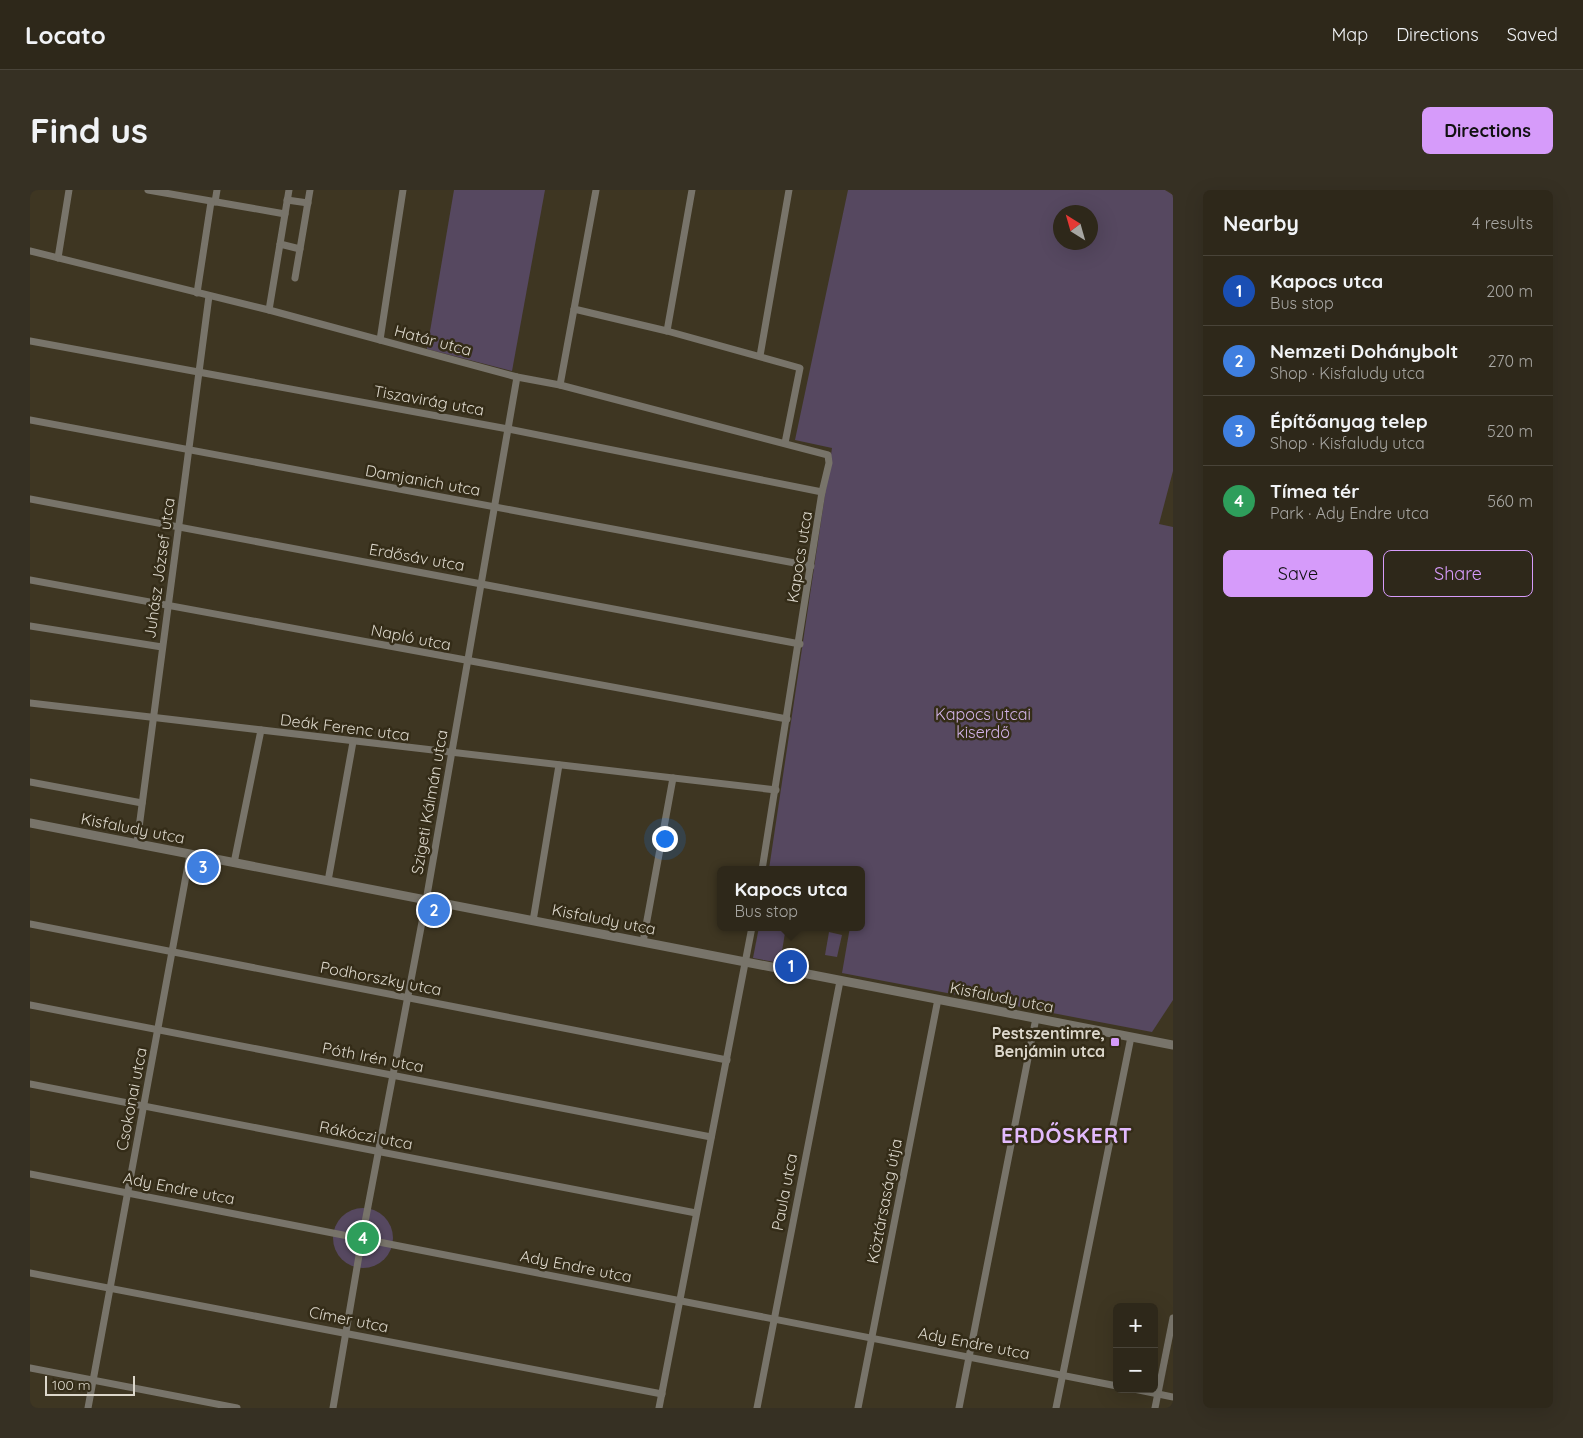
<!DOCTYPE html>
<html lang="en">
<head>
<meta charset="utf-8">
<style>
  body { margin:0; font-family:Quicksand,sans-serif; background:#363023; color:#f1f3f6 }
  .controls { position:absolute; right:15px; bottom:15px; display:grid; overflow:hidden; border-radius:8px; box-shadow:0 5px 20px #0002 }
  .controls button { width:45px; height:45px; display:grid; place-items:center; padding:0; border:0; border-bottom:1px solid #494439; background:#2e281a; color:#f1f3f6; font:25px sans-serif }
  .compass { position:absolute; left:1023px; top:15px; width:45px; height:45px; border-radius:50%; background:#2e281a; box-shadow:0 5px 20px #0002; rotate:323deg }
  .scale { position:absolute; left:15px; bottom:12px; width:90px; box-sizing:border-box; padding-left:5px; border:2px solid #dcd7cb; border-top:0; font-size:14px; line-height:18px; white-space:nowrap; color:#dcd7cb; -webkit-text-stroke:4px #342c18; paint-order:stroke }
  .you { position:absolute; left:634px; top:648px; width:18px; height:18px; margin:-12px; border:4px solid #fff; border-radius:50%; background:#1a73e8; box-shadow:0 0 0 8px #1a73e833 }
  .badge { display:grid; place-items:center; width:32px; height:32px; border-radius:50%; background:#d69bfa; color:#fff; font-size:16px; font-weight:700 }
  .pin { position:absolute; translate:-50% -50%; border:2px solid #fff; box-shadow:0 1px 5px #0006 }
  .popup { position:absolute; left:687px; top:676px; width:148px; height:65px; box-sizing:border-box; display:grid; place-content:center; border-radius:8px; background:#2e281a; filter:drop-shadow(0 1px 4px #0005); font-size:16px; white-space:nowrap; color:#a7a6a2 }
  .popup b { font-size:19px; color:#f1f3f6 }
  .popup::after { content:''; position:absolute; left:50%; top:100%; margin-left:-10px; border:10px solid transparent; border-top-color:#2e281a }
  .list { margin:0; padding:0; list-style:none }
  h2 { display:flex; justify-content:space-between; align-items:center; height:65px; margin:0; padding:0 20px; font-size:21px }
  h2 small { font-size:16px; font-weight:400; color:#a7a6a2 }
  .list li { display:grid; grid-template-columns:32px 1fr auto; gap:15px; align-items:center; box-sizing:border-box; height:70px; padding:0 20px; border-top:1px solid #494439 }
  .list b { display:block; font-size:19px; white-space:nowrap }
  .list p { margin:0; font-size:16px; white-space:nowrap; color:#a7a6a2 }
  .list em { font-size:16px; font-style:normal; color:#a7a6a2 }
  .actions { display:flex; gap:10px; padding:15px 20px }
  .actions a { flex:1; padding:11px 0; border:1px solid #d69bfa; border-radius:8px; text-align:center; font-size:18px; color:#d69bfa }
  .actions .main { background:#d69bfa; color:#111 }
  .map { position:relative; flex:none; width:1143px; height:1218px; overflow:hidden; border-radius:8px }
  header { display:flex; align-items:center; gap:30px; box-sizing:border-box; height:70px; padding:0 25px; background:#2e281a; border-bottom:1px solid #494439 }
  header strong { font-size:24px }
  nav { display:flex; gap:28px; margin-inline-start:auto; font-size:18px }
  .intro { display:flex; align-items:center; justify-content:space-between; box-sizing:border-box; height:120px; padding:0 30px }
  h1 { margin:0; font-size:35px }
  .button { padding:12px 22px; border-radius:8px; background:#d69bfa; color:#111; font-size:18px; font-weight:700 }
  main { display:flex; gap:30px; padding:0 30px }
  aside { flex:1; background:#2e281a; border-radius:8px; box-shadow:0 5px 20px #0002 }
  .map>svg:first-child { display:block }
  .green { fill:#564860; fill-rule:evenodd }
  .lines { fill:none; stroke-linecap:round; stroke-linejoin:round }
  .minor { stroke:#78746a; stroke-width:7 }
  .tertiary { stroke:#78746a; stroke-width:9 }
  .poi-dot { fill:#d69bfa; stroke:#342c18; stroke-width:2 }
  .labels { text-anchor:middle; stroke-width:5; stroke-linejoin:round; paint-order:stroke }
  .street-label { font-size:16px; fill:#dcd7cb; stroke:#342c18 }
  .park-label { font-size:16px; fill:#d1b2e6; stroke:#342c18 }
  .poi-label { font-size:16px; font-weight:bold; fill:#dcd7cb; stroke:#342c18; text-anchor:end }
  .district-label { font-size:21px; font-weight:bold; letter-spacing:1px; fill:#e2bafd; stroke:#342c18 }
</style>
</head>
<body>
<header>
<strong>Locato</strong>
<nav><a>Map</a><a>Directions</a><a>Saved</a></nav>
</header>
<div class="intro"><h1>Find us</h1><a class="button">Directions</a></div>
<main>
<div class="map">
<svg width="1143" height="1218" viewBox="0 0 1143 1218">
  <rect width="100%" height="100%" fill="#3e3622"/>
  <g class="green">
    <polygon points="424,0 515,0 482,181 397,159"/>
    <path d="M818 0H1135L1143 5V281L1129 334 1143 337V810L1122 842 812 783 820 737H831V680L739 679 802 258 765 250ZM1030 22H1060V52H1030Z"/>
    <polygon points="729,737 756,737 750,773 723,768"/>
    <polygon points="799,742 812,745 807,767 795,765"/>
    <circle cx="333" cy="1048" r="30"/>
  </g>
  <g class="lines">
    <g class="minor">
      <polyline points="118,0 255,24"/>
      <polyline points="257,10 278,13"/>
      <polyline points="185,12 187,0"/>
      <polyline points="250,54 270,59 265,88"/>
      <polyline points="270,59 280,0"/>
      <polyline points="0,61 239,120 487,187 530,195 798,265 799,273 792,302 732,680"/>
      <polyline points="28,68 39,0"/>
      <polyline points="167,103 181,12"/>
      <polyline points="544,119 637,141 770,178 755,253"/>
      <polyline points="239,120 259,0"/>
      <polyline points="637,141 662,0"/>
      <polyline points="350,150 373,0"/>
      <polyline points="0,151 478,239 792,302"/>
      <polyline points="730,166 759,0"/>
      <polyline points="530,195 566,0"/>
      <polyline points="0,230 781,376"/>
      <polyline points="0,309 770,454"/>
      <polyline points="0,390 757,529"/>
      <polyline points="0,436 132,457"/>
      <polyline points="0,513 746,600"/>
      <polyline points="0,592 112,613"/>
      <polyline points="107,653 179,106"/>
      <polyline points="204,673 231,540"/>
      <polyline points="298,691 323,552"/>
      <polyline points="503,731 529,575"/>
      <polyline points="0,734 697,870"/>
      <polyline points="613,752 643,588"/>
      <polyline points="0,815 681,947"/>
      <polyline points="0,894 666,1023"/>
      <polyline points="0,984 1087,1196"/>
      <polyline points="0,1083 632,1204"/>
      <polyline points="0,1178 207,1218"/>
      <polyline points="1104,1199 1143,1207"/>
      <polyline points="58,1218 160,664"/>
      <polyline points="303,1218 332,1048 396,711 487,187"/>
      <polyline points="629,1218 722,737"/>
      <polyline points="727,1218 810,791"/>
      <polyline points="828,1218 908,809"/>
      <polyline points="929,1218 1006,828"/>
      <polyline points="1026,1218 1101,847"/>
      <polyline points="1125,1218 1143,1128"/>
    </g>
    <polyline class="tertiary" points="0,633 1143,855"/>
  </g>
  <rect class="poi-dot" x="1080" y="847" width="10" height="10" rx="2.5"/>
  <g class="labels">
    <g class="street-label">
      <text transform="translate(403 150) rotate(15)" y="6">Határ utca</text>
      <text transform="translate(399 210) rotate(10)" y="6">Tiszavirág utca</text>
      <text transform="translate(393 290) rotate(10)" y="6">Damjanich utca</text>
      <text transform="translate(387 367) rotate(10)" y="6">Erdősáv utca</text>
      <text transform="translate(769 367) rotate(-81)" y="6">Kapocs utca</text>
      <text transform="translate(129 378) rotate(-82)" y="6">Juhász József utca</text>
      <text transform="translate(381 447) rotate(11)" y="6">Napló utca</text>
      <text transform="translate(315 537) rotate(7)" y="6">Deák Ferenc utca</text>
      <text transform="translate(399 612) rotate(-80)" y="6">Szigeti Kálmán utca</text>
      <text transform="translate(103 638) rotate(11)" y="6">Kisfaludy utca</text>
      <text transform="translate(574 729) rotate(11)" y="6">Kisfaludy utca</text>
      <text transform="translate(351 788) rotate(11)" y="6">Podhorszky utca</text>
      <text transform="translate(972 807) rotate(11)" y="6">Kisfaludy utca</text>
      <text transform="translate(343 867) rotate(11)" y="6">Póth Irén utca</text>
      <text transform="translate(101 909) rotate(-79)" y="6">Csokonai utca</text>
      <text transform="translate(336 945) rotate(11)" y="6">Rákóczi utca</text>
      <text transform="translate(149 998) rotate(11)" y="6">Ady Endre utca</text>
      <text transform="translate(754 1002) rotate(-79)" y="6">Paula utca</text>
      <text transform="translate(854 1011) rotate(-79)" y="6">Köztársaság útja</text>
      <text transform="translate(546 1076) rotate(11)" y="6">Ady Endre utca</text>
      <text transform="translate(319 1129) rotate(11)" y="6">Címer utca</text>
      <text transform="translate(944 1153) rotate(11)" y="6">Ady Endre utca</text>
    </g>
    <g class="park-label">
      <text x="953" y="530">Kapocs utcai<tspan x="953" dy="18">kiserdő</tspan></text>
    </g>
    <g class="poi-label">
      <text x="1075" y="849">Pestszentimre,<tspan x="1075" dy="18">Benjámin utca</tspan></text>
    </g>
    <g class="district-label">
      <text x="1037" y="953">ERDŐSKERT</text>
    </g>
  </g>
</svg>
<div class="controls">
<button>+</button>
<button>−</button>
</div>
<svg class="compass" viewBox="-18 -18 36 36"><path d="M0-13l5 13h-10z" fill="#e53935"/><path d="M0 13l5-13h-10z" fill="#a7a6a2"/></svg>
<div class="scale">100 m</div>
<div class="you"></div>
<div class="pin badge" style="left:761px;top:776px;background:#1a4fb4">1</div>
<div class="popup"><b>Kapocs utca</b>Bus stop</div>
<div class="pin badge" style="left:404px;top:720px;background:#3f7fe0">2</div>
<div class="pin badge" style="left:173px;top:677px;background:#3f7fe0">3</div>
<div class="pin badge" style="left:333px;top:1048px;background:#2e9e5b">4</div>
</div>
<aside>
<h2>Nearby<small>4 results</small></h2>
<ul class="list">
<li><span class="badge" style="background:#1a4fb4">1</span><div><b>Kapocs utca</b><p>Bus stop</p></div><em>200 m</em></li>
<li><span class="badge" style="background:#3f7fe0">2</span><div><b>Nemzeti Dohánybolt</b><p>Shop · Kisfaludy utca</p></div><em>270 m</em></li>
<li><span class="badge" style="background:#3f7fe0">3</span><div><b>Építőanyag telep</b><p>Shop · Kisfaludy utca</p></div><em>520 m</em></li>
<li><span class="badge" style="background:#2e9e5b">4</span><div><b>Tímea tér</b><p>Park · Ady Endre utca</p></div><em>560 m</em></li>
</ul>
<div class="actions"><a class="main">Save</a><a>Share</a></div>
</aside>
</main>
</body>
</html>
